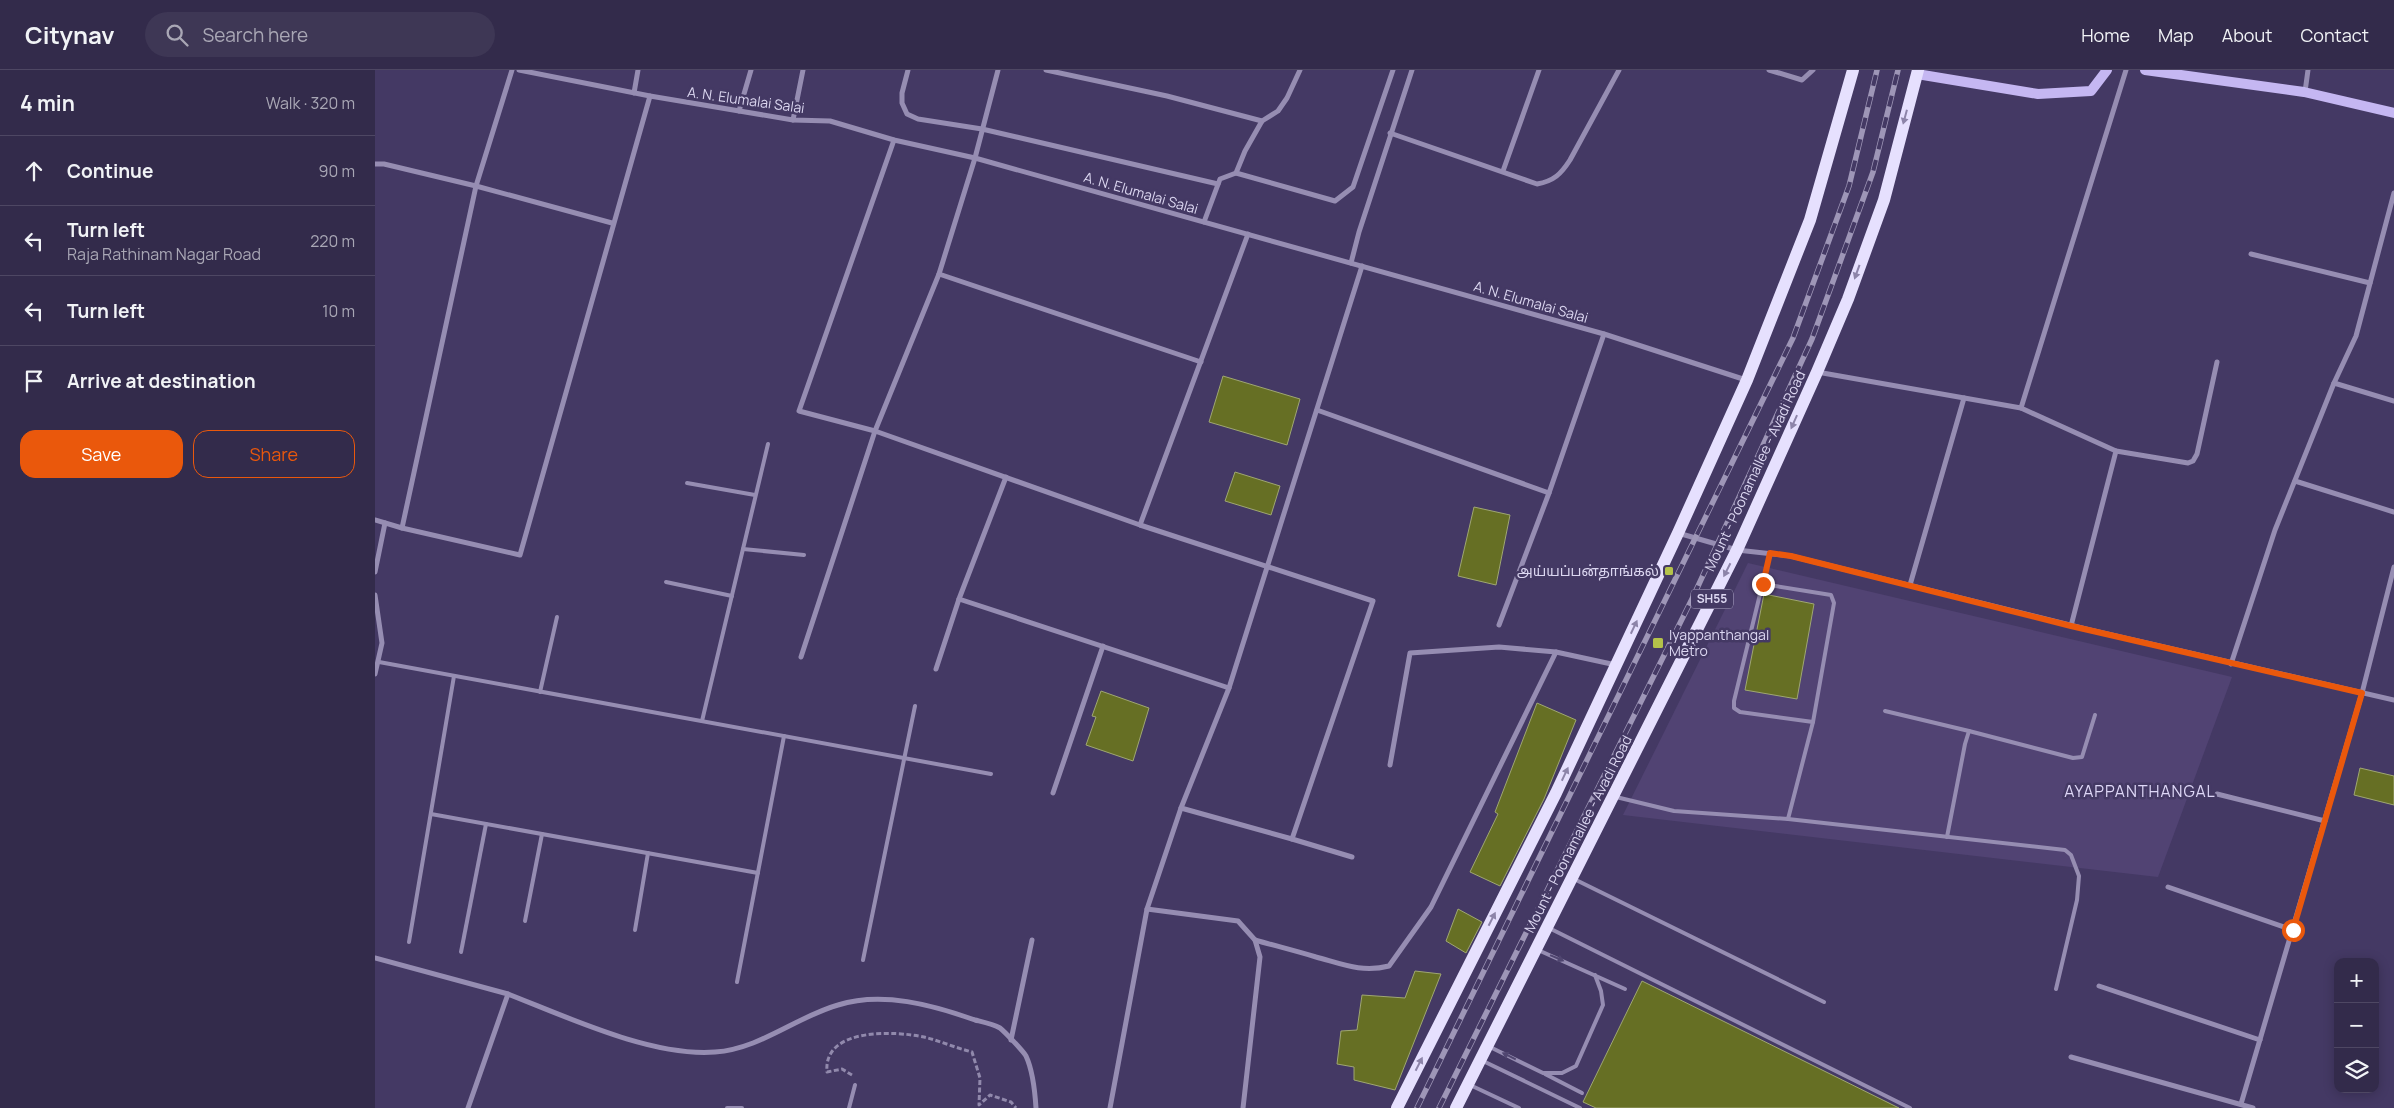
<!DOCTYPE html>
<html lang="en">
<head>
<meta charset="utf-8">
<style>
  body { margin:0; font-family:Manrope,"Noto Sans Tamil",sans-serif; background:#3e3755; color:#f1f3f6 }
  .controls { position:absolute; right:15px; bottom:15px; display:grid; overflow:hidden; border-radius:10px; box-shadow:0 2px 12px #0003 }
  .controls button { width:45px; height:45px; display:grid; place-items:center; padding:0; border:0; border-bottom:1px solid #4e4763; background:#332b4b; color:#f1f3f6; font:25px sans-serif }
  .stop { position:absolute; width:15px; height:15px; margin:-11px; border:4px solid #ea580c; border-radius:50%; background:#fff }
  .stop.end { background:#ea580c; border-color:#fff; box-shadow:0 1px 5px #0008 }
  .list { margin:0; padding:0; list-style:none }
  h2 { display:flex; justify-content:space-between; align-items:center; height:65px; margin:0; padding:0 20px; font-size:21px }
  h2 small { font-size:16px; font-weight:400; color:#a9a7b5 }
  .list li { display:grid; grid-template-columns:32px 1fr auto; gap:15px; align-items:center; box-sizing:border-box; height:70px; padding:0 20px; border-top:1px solid #4e4763 }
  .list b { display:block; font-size:19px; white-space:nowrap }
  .list p { margin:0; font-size:16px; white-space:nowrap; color:#a9a7b5 }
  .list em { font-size:16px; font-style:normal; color:#a9a7b5 }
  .actions { display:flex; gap:10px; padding:15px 20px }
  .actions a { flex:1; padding:11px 0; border:1px solid #ea580c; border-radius:15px; text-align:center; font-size:18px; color:#ea580c }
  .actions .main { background:#ea580c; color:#fff }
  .icon { flex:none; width:28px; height:28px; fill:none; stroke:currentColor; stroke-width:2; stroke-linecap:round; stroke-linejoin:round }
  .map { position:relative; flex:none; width:2019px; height:1038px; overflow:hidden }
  header { display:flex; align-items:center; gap:30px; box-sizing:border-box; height:70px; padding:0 25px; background:#332b4b; border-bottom:1px solid #4e4763 }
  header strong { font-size:24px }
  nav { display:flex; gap:28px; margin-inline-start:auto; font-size:18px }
  .search { width:350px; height:45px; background:#3e3755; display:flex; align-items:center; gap:12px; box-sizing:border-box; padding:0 18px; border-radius:28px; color:#a9a7b5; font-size:19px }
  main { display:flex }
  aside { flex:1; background:#332b4b }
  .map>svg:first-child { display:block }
  .built { fill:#514373 }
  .building { fill:#666f24; stroke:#9fa772 }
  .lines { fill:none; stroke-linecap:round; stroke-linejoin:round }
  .path { stroke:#9189ac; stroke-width:3; stroke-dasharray:5 2.5; stroke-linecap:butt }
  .lane { stroke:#968db2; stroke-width:4 }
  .street { stroke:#968db2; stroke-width:5 }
  .secondary { stroke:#c5b7f2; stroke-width:10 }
  .primary { stroke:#e6e0fe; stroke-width:12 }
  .rail-casing { stroke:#9e96b7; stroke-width:5.5 }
  .rail { stroke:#443964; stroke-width:4; stroke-dasharray:11; stroke-linecap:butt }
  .oneway { fill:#8d84a9 }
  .oneway2 { fill:#504670 }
  .route { stroke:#ea580c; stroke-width:6 }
  .poi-dot { fill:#b4c24a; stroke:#443964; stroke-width:2 }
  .labels { text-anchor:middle; stroke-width:5; stroke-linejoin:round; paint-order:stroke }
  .shield { fill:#443964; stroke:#aea8c7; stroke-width:1 }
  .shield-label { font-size:12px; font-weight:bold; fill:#dcd7f1 }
  .street-label { font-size:14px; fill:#dcd7f1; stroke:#443964 }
  .poi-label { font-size:14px; fill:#dcd7f1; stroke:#443964; text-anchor:end }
  .quarter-label { font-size:16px; letter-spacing:1px; fill:#ded7f7; stroke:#443964 }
</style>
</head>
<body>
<header>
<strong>Citynav</strong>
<div class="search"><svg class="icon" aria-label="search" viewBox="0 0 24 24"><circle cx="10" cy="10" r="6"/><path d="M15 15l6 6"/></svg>Search here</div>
<nav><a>Home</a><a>Map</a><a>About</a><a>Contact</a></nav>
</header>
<main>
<aside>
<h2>4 min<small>Walk · 320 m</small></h2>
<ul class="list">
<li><svg class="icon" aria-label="ahead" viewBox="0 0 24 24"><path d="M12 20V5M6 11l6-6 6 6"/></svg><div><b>Continue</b></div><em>90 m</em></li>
<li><svg class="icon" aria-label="left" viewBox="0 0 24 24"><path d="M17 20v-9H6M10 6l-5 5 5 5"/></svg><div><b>Turn left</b><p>Raja Rathinam Nagar Road</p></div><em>220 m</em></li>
<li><svg class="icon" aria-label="left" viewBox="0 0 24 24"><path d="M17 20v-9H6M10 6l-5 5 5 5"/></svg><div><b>Turn left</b></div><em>10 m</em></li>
<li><svg class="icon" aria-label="arrive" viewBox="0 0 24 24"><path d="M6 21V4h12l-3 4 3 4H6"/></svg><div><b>Arrive at destination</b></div></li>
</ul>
<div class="actions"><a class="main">Save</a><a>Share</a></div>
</aside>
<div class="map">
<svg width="2019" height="1038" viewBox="0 0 2019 1038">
  <rect width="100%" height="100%" fill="#443964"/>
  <polygon class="built" points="1373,493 1857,607 1783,807 1248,745"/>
  <g class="building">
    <polygon points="848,306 925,329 912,375 834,352"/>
    <polygon points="860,402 905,416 896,445 850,431"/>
    <polygon points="1099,437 1135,445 1121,515 1083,506"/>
    <polygon points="1389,524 1439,534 1422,629 1370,620"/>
    <polygon points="726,621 774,638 758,691 711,675 721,647 717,646"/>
    <polygon points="1162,633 1201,650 1169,729 1125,816 1095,802 1123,744 1120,742"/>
    <polygon points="1985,698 2019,706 2019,735 1979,725"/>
    <polygon points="1083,839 1107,852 1091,883 1071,871"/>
    <polygon points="1040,901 1066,904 1020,1020 979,1010 979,997 962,994 966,961 982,960 987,925 1030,928"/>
    <polygon points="1267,911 1524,1038 1221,1038 1208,1032"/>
  </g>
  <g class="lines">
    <path class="path" d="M477 1005 467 999 452 1002C448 957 520 961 549 967 565 971 581 978 597 982L605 1008 604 1035 615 1025 636 1032 641 1038"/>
    <g class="lane">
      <polyline points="312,413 380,425"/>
      <polyline points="368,479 429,485"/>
      <polyline points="1395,483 1359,631 1359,638 1365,642 1438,652"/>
      <polyline points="291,512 357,526"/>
      <polyline points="4,592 616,704"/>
      <polyline points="165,622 182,547"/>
      <polyline points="1510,641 1594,661"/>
      <polyline points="327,651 393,374"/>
      <polyline points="1241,727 1299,741 1413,749 1438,652 1459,533 1456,525 1388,514"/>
      <polyline points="56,744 383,803"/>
      <polyline points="1413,749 1690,780 1696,785 1704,806 1702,830 1681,919"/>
      <polyline points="1572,767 1590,674 1594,661 1698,688 1707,687 1720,645"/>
      <polyline points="1199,809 1449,932"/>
      <polyline points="150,851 167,764"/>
      <polyline points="1174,858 1535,1038"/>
      <polyline points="260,860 273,783"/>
      <polyline points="34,872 79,606"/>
      <polyline points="1163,880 1250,919"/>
      <polyline points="86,882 111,754"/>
      <polyline points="488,890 540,636"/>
      <polyline points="362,912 409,666"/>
      <polyline points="1113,976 1168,1003 1187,1003 1201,996 1228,935 1226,921 1220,905"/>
      <polyline points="1108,991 1205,1038"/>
      <polyline points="1170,1004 1207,1023"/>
      <polyline points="1095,1015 1144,1038"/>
      <polyline points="352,1038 367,1038"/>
      <polyline points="474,1038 480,1015"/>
    </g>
    <g class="street">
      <polyline points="144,0 275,26 418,50 455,51 519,70 600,88 1229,264 1371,310"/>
      <polyline points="533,0 527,23 527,33 532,44 543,49 607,59 843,114"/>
      <polyline points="671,0 792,26 887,51"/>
      <polyline points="1394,0 1427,10 1438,0"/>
      <polyline points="1930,22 1933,0"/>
      <polyline points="259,23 263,0"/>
      <polyline points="364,41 376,0"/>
      <polyline points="418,50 428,0"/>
      <path d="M1015 63 1162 114C1179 111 1186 104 1195 90L1244 0"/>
      <polyline points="519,70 424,341 500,361 765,455 998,531 917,769 806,738"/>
      <polyline points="0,94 9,94 101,116 237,153"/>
      <polyline points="1128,101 1164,0"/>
      <polyline points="861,103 960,131 978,117 1018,0"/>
      <polyline points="829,152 845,109 861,103 870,81 887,51 903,41 912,28 925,0"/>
      <polyline points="1876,184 1995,213"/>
      <polyline points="976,193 984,162 1037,0"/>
      <polyline points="564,204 826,292"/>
      <polyline points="1442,302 1646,338 1741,381 1813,393 1818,391 1822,384 1842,292"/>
      <polyline points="1959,313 2019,331"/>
      <polyline points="1646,338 1751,0"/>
      <polyline points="942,340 1174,423 1229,264"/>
      <polyline points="631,407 584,529 854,618"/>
      <polyline points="1920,411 2019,442"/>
      <polyline points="0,450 27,458 145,485 275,26"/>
      <polyline points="765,455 873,164"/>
      <polyline points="27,458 101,116 137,0"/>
      <polyline points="1303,463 1362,480 1416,486 1715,560 2019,630"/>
      <polyline points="0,502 10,453"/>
      <polyline points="1535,515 1589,328"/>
      <polyline points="0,525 7,573 0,604"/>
      <polyline points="1124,555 1174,423"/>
      <polyline points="1696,556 1741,381"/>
      <polyline points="1181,582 1241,595"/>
      <polyline points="426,587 500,361 564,204 600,88 623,0"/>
      <polyline points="1856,594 1900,460 1959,313 1981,266 2019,123"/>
      <polyline points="561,599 584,529"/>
      <polyline points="678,723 728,576"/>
      <polyline points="1842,724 1950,751"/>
      <polyline points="917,769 977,787"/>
      <polyline points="1793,817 1918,860"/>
      <polyline points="772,839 863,851 880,870 885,887 868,1038"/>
      <path d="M880 870C901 876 921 881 941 887 967 894 987 903 1014 896L1056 837 1181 582 1124 577 1035 583 1015 695"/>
      <polyline points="0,888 133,924 93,1038"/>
      <polyline points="1724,916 1885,970"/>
      <path d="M133 924C192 947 277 987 340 982 385 979 421 947 463 935 507 921 558 935 600 950 608 952 618 954 625 958 630 962 648 981 651 986 658 1001 660 1022 661 1038"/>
      <polyline points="636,970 657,870"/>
      <polyline points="1696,987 1878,1038"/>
      <polyline points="1866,1034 1987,623 2019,497"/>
      <polyline points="735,1038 772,839 806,738 854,618 987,196"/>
    </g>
    <g class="secondary">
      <polyline points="1770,0 1929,22 2019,43"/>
      <polyline points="1542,4 1663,24 1716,21 1732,0"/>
    </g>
    <g class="primary">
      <polyline points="1022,1038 1181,723 1303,463 1372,310 1435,150 1478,0"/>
      <polyline points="1081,1038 1362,480 1442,302 1473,229 1509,130 1543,0"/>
    </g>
    <g class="rail-casing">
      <g id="rail">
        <polyline points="1042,1038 1418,268 1474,116 1502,0"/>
        <polyline points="1064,1038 1318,527 1437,269 1498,102 1523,0"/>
      </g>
    </g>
    <use href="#rail" class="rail"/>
  </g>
  <defs><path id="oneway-solid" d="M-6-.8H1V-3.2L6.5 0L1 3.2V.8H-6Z" transform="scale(1.25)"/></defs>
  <g class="oneway">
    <use href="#oneway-solid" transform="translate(1530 47) rotate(105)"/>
    <use href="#oneway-solid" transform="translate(1482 202) rotate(110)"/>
    <use href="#oneway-solid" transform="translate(1419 352) rotate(114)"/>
    <use href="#oneway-solid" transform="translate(1352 500) rotate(117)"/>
    <use href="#oneway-solid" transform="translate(1259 557) rotate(-65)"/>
    <use href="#oneway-solid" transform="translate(1190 704) rotate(-65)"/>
    <use href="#oneway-solid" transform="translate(1117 849) rotate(-63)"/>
    <use href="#oneway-solid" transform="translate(1044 994) rotate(-63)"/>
  </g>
  <g class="oneway2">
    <use href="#oneway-solid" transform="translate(1182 888) rotate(23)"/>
    <use href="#oneway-solid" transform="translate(1134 986) rotate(-154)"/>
  </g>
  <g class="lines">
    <polyline class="route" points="1388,514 1395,483 1416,486 1696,556 1987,623 1918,860"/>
  </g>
  <g class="poi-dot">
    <rect x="1289" y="496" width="10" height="10" rx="2.5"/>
    <rect x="1277" y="567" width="12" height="12" rx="2.5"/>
  </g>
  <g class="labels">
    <rect class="shield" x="1316" y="519.5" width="42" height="19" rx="4"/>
    <g class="shield-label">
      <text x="1337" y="533">SH55</text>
    </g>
    <g class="street-label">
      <text transform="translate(371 30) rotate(8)" y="5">A. N. Elumalai Salai</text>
      <text transform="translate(766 123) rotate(16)" y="5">A. N. Elumalai Salai</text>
      <text transform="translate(1156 232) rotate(16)" y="5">A. N. Elumalai Salai</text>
      <text transform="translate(1380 401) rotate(-65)" y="5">Mount - Poonamallee - Avadi Road</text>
      <text transform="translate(1203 764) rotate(-63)" y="5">Mount - Poonamallee - Avadi Road</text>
    </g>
    <g class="poi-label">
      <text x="1284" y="506">அய்யப்பன்தாங்கல்</text>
      <text x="1294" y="570" text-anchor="start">Iyappanthangal<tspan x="1294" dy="16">Metro</tspan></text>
    </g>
    <g class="quarter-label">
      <text x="1765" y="727">AYAPPANTHANGAL</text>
    </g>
  </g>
</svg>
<div class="controls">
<button>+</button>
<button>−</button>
<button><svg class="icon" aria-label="layers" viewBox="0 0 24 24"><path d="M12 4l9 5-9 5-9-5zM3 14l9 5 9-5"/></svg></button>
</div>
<div class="stop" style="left:1918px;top:860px"></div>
<div class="stop end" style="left:1388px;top:514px"></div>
</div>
</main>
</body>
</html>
